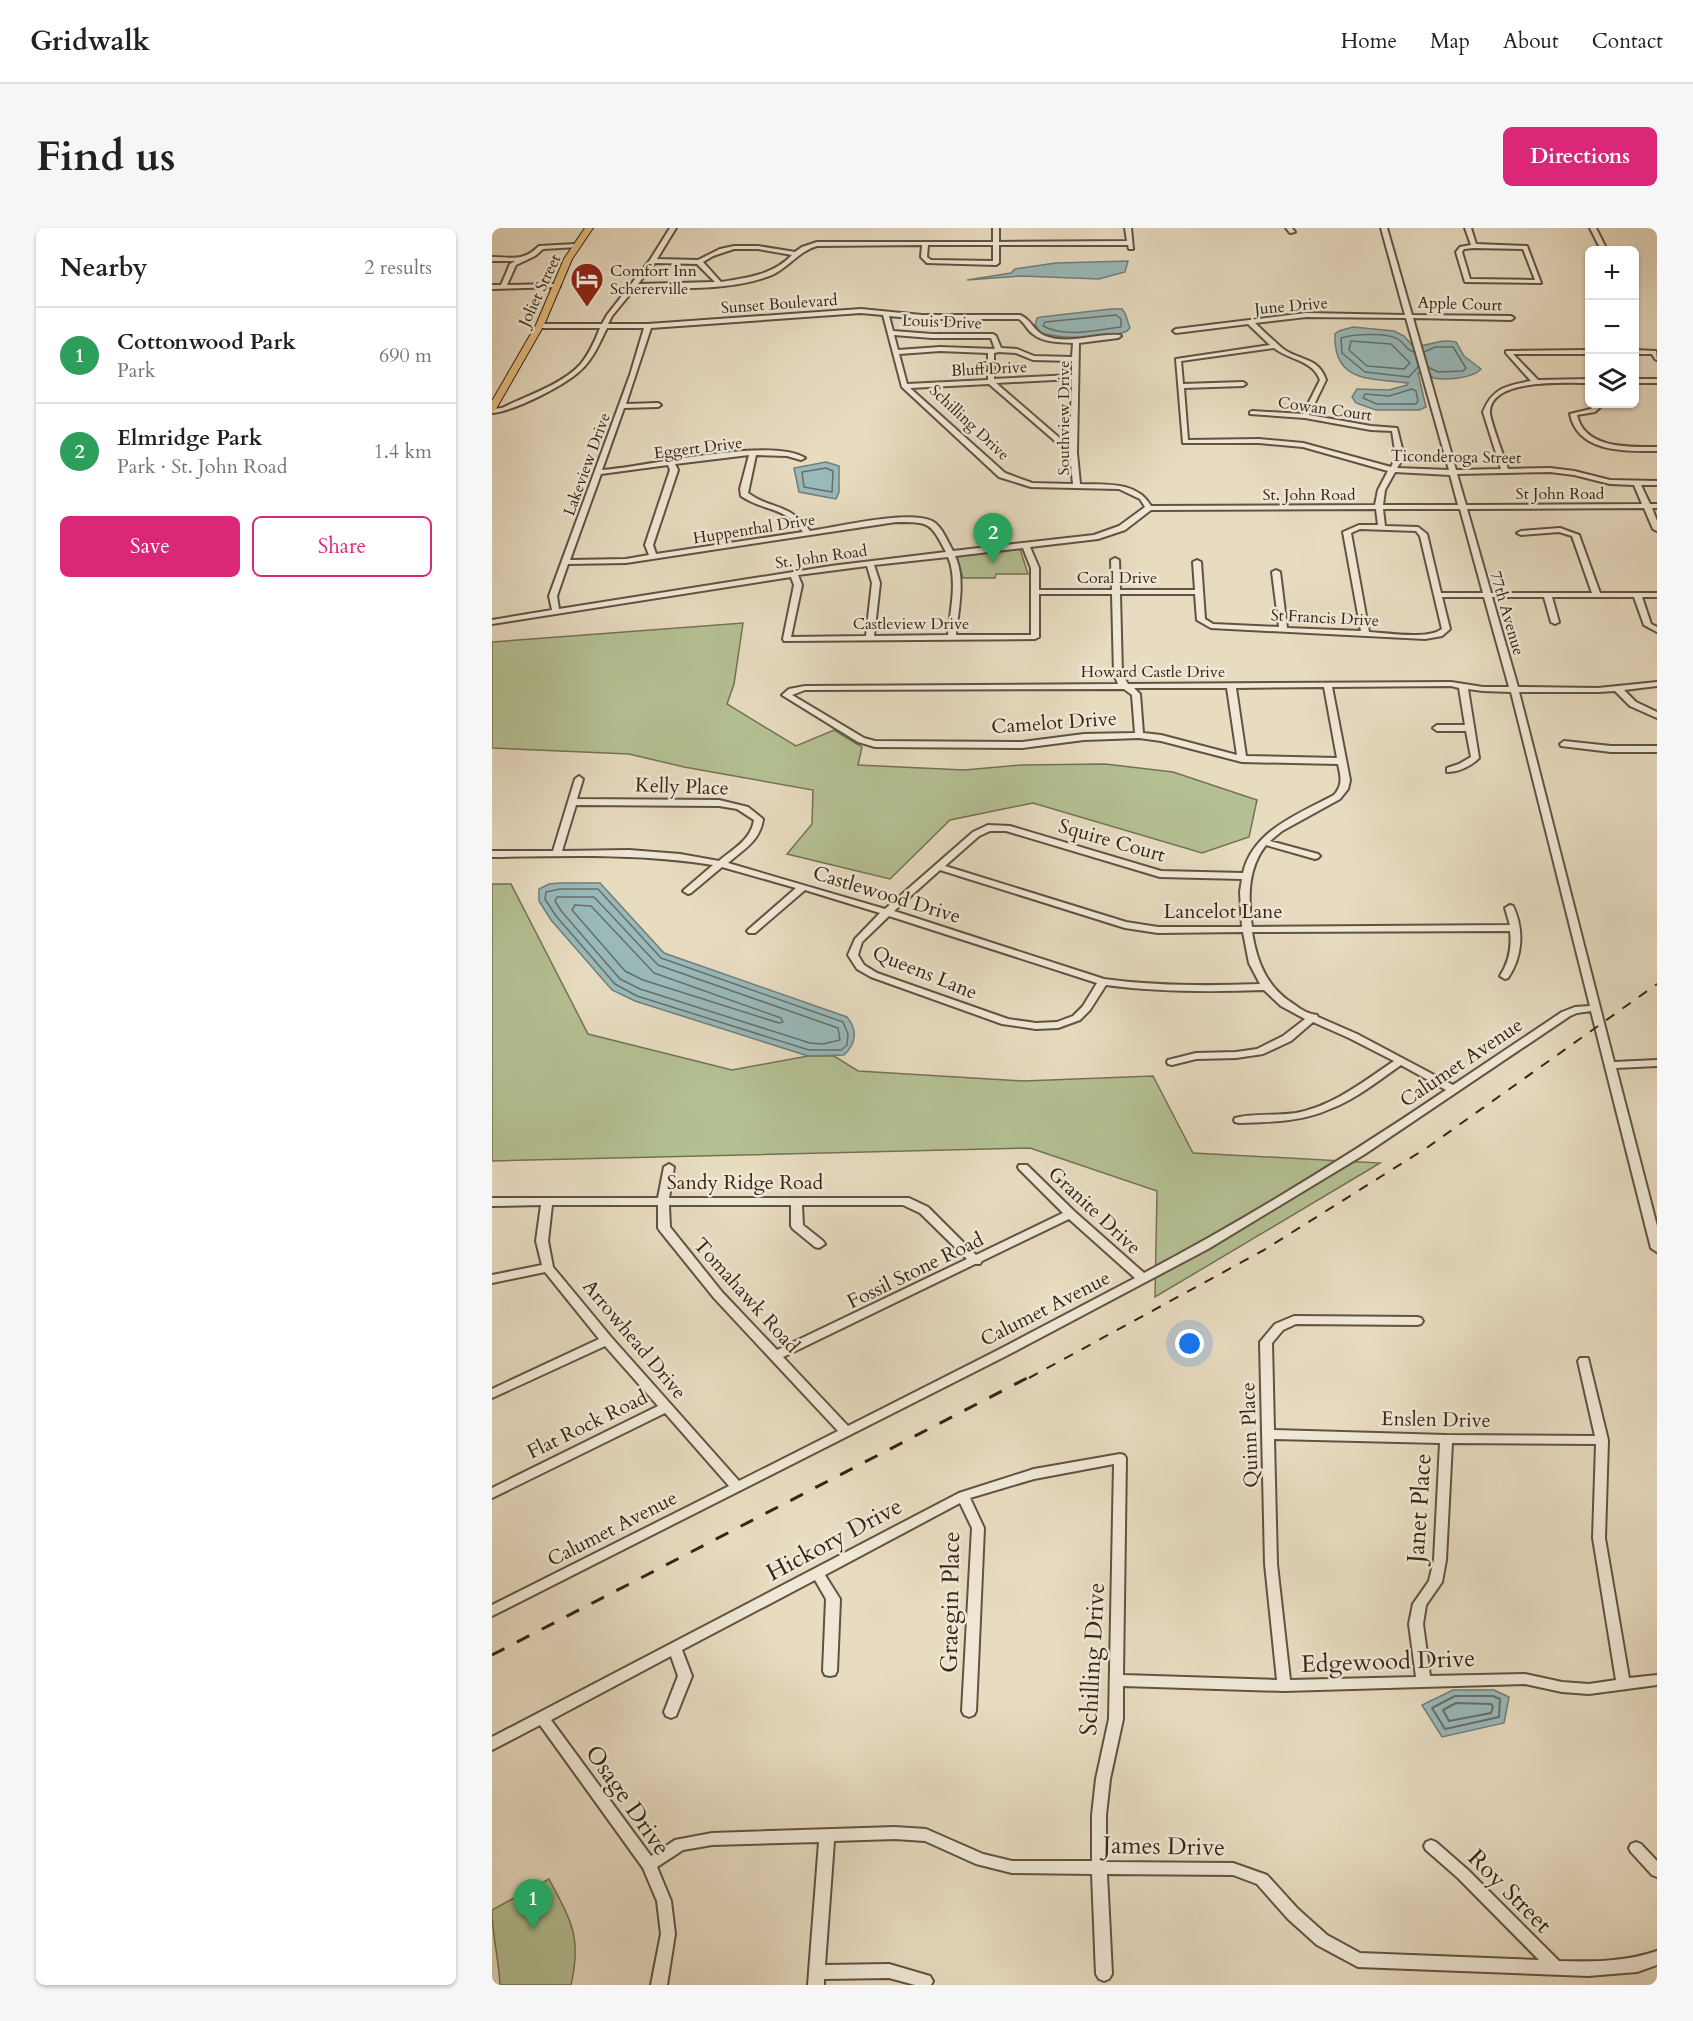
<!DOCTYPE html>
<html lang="en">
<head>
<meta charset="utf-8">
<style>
  body { margin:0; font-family:Cardo,serif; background:#f6f6f6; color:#202124 }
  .controls { position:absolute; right:18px; top:18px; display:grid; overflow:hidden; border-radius:9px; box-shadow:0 2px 4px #0004 }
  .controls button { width:54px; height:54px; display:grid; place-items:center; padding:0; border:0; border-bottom:2px solid #e0e0e0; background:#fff; color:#202124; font:30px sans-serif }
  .you { position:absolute; left:698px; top:1116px; width:21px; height:21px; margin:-15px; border:4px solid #fff; border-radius:50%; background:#1a73e8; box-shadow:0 0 0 9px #1a73e833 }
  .badge { display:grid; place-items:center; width:39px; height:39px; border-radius:50%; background:#db2777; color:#fff; font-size:20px; font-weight:700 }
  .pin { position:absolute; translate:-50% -50px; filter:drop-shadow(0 2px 3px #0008) }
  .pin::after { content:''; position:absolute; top:32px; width:21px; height:18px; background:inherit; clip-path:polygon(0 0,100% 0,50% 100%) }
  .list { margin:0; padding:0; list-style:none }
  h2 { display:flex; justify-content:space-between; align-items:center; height:78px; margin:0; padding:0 24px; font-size:26px }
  h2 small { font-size:20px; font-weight:400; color:#757577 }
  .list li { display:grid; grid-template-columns:39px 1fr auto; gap:18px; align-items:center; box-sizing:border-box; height:96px; padding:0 24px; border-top:2px solid #e0e0e0 }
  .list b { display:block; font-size:22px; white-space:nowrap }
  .list p { margin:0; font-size:20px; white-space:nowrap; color:#757577 }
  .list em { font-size:20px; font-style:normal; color:#757577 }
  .actions { display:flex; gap:12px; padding:18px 24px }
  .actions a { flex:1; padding:14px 0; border:2px solid #db2777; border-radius:9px; text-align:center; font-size:21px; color:#db2777 }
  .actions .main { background:#db2777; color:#fff }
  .icon { flex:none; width:33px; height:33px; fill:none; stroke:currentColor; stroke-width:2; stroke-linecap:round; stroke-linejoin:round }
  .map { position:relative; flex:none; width:1165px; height:1757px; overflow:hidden; border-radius:9px }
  header { display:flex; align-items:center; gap:36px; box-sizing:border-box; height:84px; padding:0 30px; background:#fff; border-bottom:2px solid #e0e0e0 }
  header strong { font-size:28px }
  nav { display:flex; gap:33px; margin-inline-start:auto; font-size:21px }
  .intro { display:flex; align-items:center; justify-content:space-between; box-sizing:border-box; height:144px; padding:0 36px }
  h1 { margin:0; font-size:42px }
  .button { padding:15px 27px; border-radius:9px; background:#db2777; color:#fff; font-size:21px; font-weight:700 }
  main { display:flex; gap:36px; padding:0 36px }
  aside { flex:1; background:#fff; border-radius:9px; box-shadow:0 2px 4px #0004 }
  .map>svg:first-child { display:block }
  .green { fill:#b4c093; stroke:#747254; stroke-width:1.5 }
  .water { fill:#99b9ba; stroke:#717e78; stroke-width:1.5 }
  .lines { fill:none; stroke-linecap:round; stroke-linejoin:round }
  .shore-far1 { stroke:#676f68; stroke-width:1.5 }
  .shore { stroke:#676f68; stroke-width:2 }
  .minor-casing { stroke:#625240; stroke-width:4 }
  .major-casing { stroke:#352516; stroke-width:2 }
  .minor { fill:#efe8d6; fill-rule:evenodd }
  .major { fill:#e4be80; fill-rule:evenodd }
  .rail-far1 { stroke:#352516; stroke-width:2; stroke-dasharray:10 10; stroke-linecap:butt }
  .rail { stroke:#352516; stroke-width:3; stroke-dasharray:14 14; stroke-linecap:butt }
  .labels { text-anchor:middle; stroke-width:5; stroke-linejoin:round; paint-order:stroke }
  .far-poi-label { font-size:16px; fill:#352516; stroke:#efe8d6; text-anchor:start }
  .far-street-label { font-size:16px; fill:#352516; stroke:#efe8d6 }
  .street-label { font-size:20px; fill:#352516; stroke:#efe8d6 }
  .near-street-label { font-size:24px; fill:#352516; stroke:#efe8d6 }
</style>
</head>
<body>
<header>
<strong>Gridwalk</strong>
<nav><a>Home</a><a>Map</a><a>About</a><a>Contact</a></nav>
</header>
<div class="intro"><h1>Find us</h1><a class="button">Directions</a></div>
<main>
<aside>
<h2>Nearby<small>2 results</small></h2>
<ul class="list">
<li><span class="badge" style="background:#2e9e5b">1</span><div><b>Cottonwood Park</b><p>Park</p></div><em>690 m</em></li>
<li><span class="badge" style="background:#2e9e5b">2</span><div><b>Elmridge Park</b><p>Park · St. John Road</p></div><em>1.4 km</em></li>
</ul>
<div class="actions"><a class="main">Save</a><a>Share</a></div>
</aside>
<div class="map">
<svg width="1165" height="1757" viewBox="0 0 1165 1757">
  <rect width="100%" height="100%" fill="#e7dbc0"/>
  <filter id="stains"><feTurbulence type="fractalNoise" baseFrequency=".00333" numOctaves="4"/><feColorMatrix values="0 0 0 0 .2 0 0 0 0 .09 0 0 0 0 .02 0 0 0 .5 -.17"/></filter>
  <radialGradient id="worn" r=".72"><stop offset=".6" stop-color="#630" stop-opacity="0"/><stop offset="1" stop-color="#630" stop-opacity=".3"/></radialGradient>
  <g class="green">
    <polygon points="528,321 536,346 504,346 503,350 471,350 465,328"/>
    <polygon points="251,395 242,456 235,476 304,518 342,502 370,519 366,537 472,542 529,537 613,536 681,544 765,572 757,609 710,625 541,575 458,592 398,651 295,626 320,596 321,562 192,539 137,526 0,520 0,414"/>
    <polygon points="0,656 19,656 96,806 240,842 316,828 342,828 366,843 532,853 661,848 701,925 888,935 663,1069 665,963 538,920 0,933"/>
    <path d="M57 1651C79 1693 90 1708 79 1757H8C7 1731 0 1708 0 1682Z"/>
  </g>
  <g class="water">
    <polygon points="636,33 633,44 607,51 529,48 475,52 519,45 523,41 564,35"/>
    <path d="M619 81H630L633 85 638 100 635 103C615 112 571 111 549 105L543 97 545 90 549 89Z"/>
    <path d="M861 99 902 103 912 108 921 118C937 119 947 110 964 114L972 128 989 141C980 151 954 152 941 150L937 145H926L934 179 927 182H884L864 175 860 169 865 161 897 162 915 157 916 155C881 150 841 156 843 106L847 103Z"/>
    <polygon points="334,234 347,238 347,264 344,271 307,264 302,240"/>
    <path d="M68 655H108L172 725 355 789C366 802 364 816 352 827L316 828 143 773 120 762 59 692 47 673V661L57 656Z"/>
    <polygon points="961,1462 1002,1462 1017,1469 1012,1495 950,1509 930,1477"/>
  </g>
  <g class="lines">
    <g class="shore-far1">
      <path d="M624 87 629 91V99C604 102 574 110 551 98L553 94Z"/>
      <polygon points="859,113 899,116 918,135 912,141 875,138 857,122"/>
      <path d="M922 124C914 122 914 117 907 112 897 104 861 106 849 110L850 125 873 144 917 149 926 139"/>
      <polyline points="932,124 943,119 961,119 974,140 971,143 946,144 936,139"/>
      <polygon points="920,161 924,163 926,173 924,176 885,176 871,170 873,166 897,168"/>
      <polygon points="334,240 341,243 340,264 312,259 310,244"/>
      <polygon points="68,661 106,661 169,730 351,794 356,806 355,817 349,822 317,822 145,768 123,756 64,688 53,671 54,664"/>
      <polygon points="65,669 102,669 166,737 346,800 348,812 331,816 318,815 148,761 128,751 70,684 63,673"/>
      <polygon points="83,677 99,678 162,745 289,790 291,794 287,795 151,752 133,743 80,682"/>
    </g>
    <g class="shore">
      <polygon points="963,1468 1001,1468 1008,1471 1007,1489 953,1501 940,1480"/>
      <polygon points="964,1475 999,1476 1001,1479 999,1485 957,1493 951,1482"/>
    </g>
    <g class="minor-casing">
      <g id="minor">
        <path d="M178 0H184L165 31 206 32 228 21 242 18H266L303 24 310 19 325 14H501V0H507V14L635 13 633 0H639L641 21H637L636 17H507V35L504 37 435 35 429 29 430 17 325 18C307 23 297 39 280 47 240 63 185 60 143 60L120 88 116 96H156L369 81 430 87H528C539 91 542 104 553 108 577 117 604 105 628 107L629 108 626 110 587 115 585 225 588 256C614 257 645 253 659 278L883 277 886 262 896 243 811 219 767 215H691L684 131 778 117 756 96 684 105 681 103 684 101 814 85 913 87 889 0H895L920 87 1019 88 1022 90 1019 92 921 90 964 242 1009 241 991 184C1000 160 1016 157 1039 153L1014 125V123L1098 122V126H1021L1046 152 1098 151V155C1075 155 1000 150 998 183 997 191 1013 231 1016 241L1058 240 1082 243 1118 252 1165 253V257H1149L1158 276H1165V280H1160L1165 293V303L1161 301 1152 280 975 281 999 365H1100L1080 308 1067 304 1029 307 1025 305 1029 303 1068 300 1087 307 1108 365H1165V369H1150L1159 396 1165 399V404L1152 397 1142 369H1060L1067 394 1063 396 1059 394 1052 369H1000L1026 459 1106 460 1165 454V458L1132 462 1144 474 1165 484V490L1138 478 1123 463 1106 464H1027L1122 834 1165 832V838L1124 840 1165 998V1024L1159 1020 1099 783 1085 785 1078 788 873 926 716 1021 514 1128 0 1388V1377L237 1258 173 1185 0 1270V1260L166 1178 113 1118 0 1170V1161L107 1111 53 1044 0 1055V1047L50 1037 44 1013 49 977 0 978V970H166L172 939 177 936 182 939 177 970H417L436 979 484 1027 571 985 527 941 526 939 527 937H535L582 983 652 1045C756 990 856 928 954 862L909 837C886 853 864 871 838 881 809 894 778 894 747 895L743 894 742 892 743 890C763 885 784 888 804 885 841 878 871 854 902 833L857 810 821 794 799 813 771 826 744 830 704 831 680 837 676 836 675 834 676 832 704 825 744 824 765 821 791 808 813 791 789 778 772 762C719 764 667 764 614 757L598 782 588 792 566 800 544 801 510 796 379 749 365 741 356 727 363 711 388 685 313 662 263 705H257L255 703 257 701 304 660 230 639 199 665 196 666 191 663 193 661 221 637C148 625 74 628 0 629V623H61L83 551 87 548 91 551 85 571 227 572 256 579 271 591C268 613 252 621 236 635L393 681 481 604 496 597 518 598 669 643 751 645C761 602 807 586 842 567 851 557 849 549 846 536L750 534 669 513 647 510 592 512 530 520 383 519 366 514 290 467 297 461 313 458 626 456 622 446 620 366H547V409L543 411 292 413 291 411 302 357 299 349 0 396V392L60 382 57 368 138 147 152 100H115C108 114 102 129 91 140 75 157 22 183 0 185V181L10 180C34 168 69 157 88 137 97 126 103 113 108 100H48L45 98 48 96H110L115 87 158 32ZM436 17H501V33L439 32 435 29ZM242 21H266L300 27C281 47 255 50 229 54L211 34 221 28ZM163 35 205 36 223 54 146 56ZM369 85 391 87 410 159 507 249 539 259 627 261 648 271 653 279 627 298 602 307 461 323C455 313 450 298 440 293 415 282 346 299 318 303 296 274 281 283 256 265L264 227 295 228 309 232 313 230C279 208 155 239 110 242L132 180 166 179 169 177 166 175 134 176 159 100ZM397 88 430 91H527C533 95 535 102 541 106 552 115 567 114 581 115L580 129 542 128 525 121 509 120 504 108 501 106H440L401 103ZM814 89 914 90 957 242 905 240 912 229 905 200 879 198 817 187 834 152C826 128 806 133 790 120 782 113 772 104 763 95ZM402 107 440 110H499L503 121 448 119 406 122ZM782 120C797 132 821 132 828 152L811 186 760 183 758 184V186L813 190 879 202 900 203 904 229 899 239 811 215 767 211 696 212 692 160 751 158 754 156 751 154 691 156 689 133ZM448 123 496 125V152L415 156 407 126ZM507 124 524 125 541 132 580 133V147L502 151V125ZM580 151 578 219 504 155ZM497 156 578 226 581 256 540 255 513 245 418 160ZM257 227 248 261 249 268C273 284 293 278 311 304L164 326 161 317 186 242 183 236ZM176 237 178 242 153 317 157 327 134 331 78 332 109 246ZM903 244 958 247 966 277H891L893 262ZM1058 244 1082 247 1118 256 1142 257 1150 276 974 277 965 246ZM884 281 886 297H867L851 304 869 403 795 400 788 344 784 342 780 344 787 399 721 396 713 391 709 334 705 332 701 334 703 362H628L627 332 623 330 619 332 620 362H547V340L538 319 606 311 633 302 659 282ZM891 281H968L991 365H949L935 306 926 299 893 298ZM404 294C438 294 438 294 454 324L339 338 67 381 65 368 76 336 134 335ZM868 301 924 303 928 308 950 401C936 412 895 405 877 404L859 305ZM531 320 539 340V407H464C466 382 474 352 463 328ZM456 329C466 352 458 383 456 407L382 408 388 355 382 337ZM375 338 380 355 374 408 299 409 310 357 306 347ZM628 366H703L705 392 719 400 933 411 950 408 958 401 950 369H992L1017 459H991L959 454 636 456 630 446ZM959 458 967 460 973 497H945L941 500 945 503H974L979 529 967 536 955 540V544C967 544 979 538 987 530L976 461 991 463 1019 464 1098 778 1083 779 1070 784 961 857 865 806 826 789 825 787C817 786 809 782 803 777 775 760 765 735 760 704L1018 703C1020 720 1017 734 1008 748L1013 751 1016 750C1031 728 1032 701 1021 678L1018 677 1013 680 1018 697 760 699C756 670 755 641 774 617L823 631 826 630 828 628 826 626 778 613 790 603 848 571 856 561 858 552 840 459ZM832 459 845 530 754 528 744 460ZM642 460H735L745 527 669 507 651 505 648 466ZM632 461 640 467 643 505 592 506 530 514 383 513 372 510 300 467 313 462ZM84 577 227 578 245 581 262 592C259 612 242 620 227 633L188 626 137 622 70 623ZM498 603H514L668 649 750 651 748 664 750 699H666L634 694 453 638 487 608ZM448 642 633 700 666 705 751 704 757 735 768 756C716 758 665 758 612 751L402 683ZM397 688 605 755 591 778 581 788 565 794 544 795 516 791 385 745 372 737 366 727 370 714ZM60 977H166V1000L168 1003 222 1070 346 1203 247 1253 119 1109 61 1039 56 1013ZM177 977H299V998L301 1001 323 1019 327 1020 333 1016 331 1013 311 997 310 977H411L428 985 475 1031 285 1122 230 1064 178 999ZM577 991 643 1050 506 1122 356 1198 291 1129 483 1036H488L490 1033Z"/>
        <polygon points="794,0 800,0 803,4 798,5"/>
        <path d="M973 0H979L984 16 1035 18 1049 55 973 54 964 24 968 19 979 17ZM982 20 1031 21 1043 52 978 51 970 24 972 21Z"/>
        <polygon points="1098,0 1104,0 1115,22 1109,22"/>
        <path d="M84 16 87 18 86 19 51 21 43 28 24 37 15 57 65 56 68 58 67 59 0 61V57H9L18 36 23 33H0V29C21 29 31 34 47 18Z"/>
        <polygon points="1142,122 1164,123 1165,132 1163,131 1160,126 1142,126"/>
        <rect x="1142" y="151" width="23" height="4"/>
        <path d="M1105 176H1111L1103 184 1085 187C1092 221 1137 219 1165 219V223C1133 223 1086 225 1078 186L1099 181Z"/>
        <polygon points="1072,513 1119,518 1165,518 1165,524 1119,524 1069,518 1068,516"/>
        <path d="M802 1088 925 1089 929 1090 931 1093 929 1096 925 1097 804 1096 791 1102 780 1115 782 1202 954 1207 1103 1208 1086 1133 1088 1130H1096L1116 1212 1113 1310 1137 1450 1165 1447V1457L1097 1466 1070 1464 1033 1456 792 1463 631 1458V1491L618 1551 614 1587V1634L741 1635 775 1647 806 1681 835 1707 868 1725 1047 1732 966 1650 934 1622 932 1618 934 1614 939 1612 944 1614 976 1642 1067 1733C1100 1734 1134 1734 1165 1723V1737L1145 1744 1096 1748 866 1739 825 1717 796 1691 765 1656 741 1647 615 1646 620 1746 617 1751 612 1753 607 1751 604 1746 600 1646 520 1645 484 1636 433 1613 403 1611 342 1613 333 1737 397 1736 438 1748 441 1753 439 1757H423L397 1750 332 1751V1757H316L327 1614 220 1617 191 1622 165 1639 179 1673 183 1706 175 1757H159L169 1706 165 1673 151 1640 48 1497 0 1522V1509L467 1265 542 1241 628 1226 632 1227 634 1230 631 1447 785 1452 773 1336 768 1114 783 1096ZM782 1211 948 1215 942 1332 937 1353 921 1376 917 1396 924 1449 798 1452 785 1336ZM960 1215 1104 1216 1101 1310 1124 1452 1097 1456 1070 1454 1033 1446 938 1448 931 1396 934 1377 950 1354 954 1332ZM622 1236 617 1491 604 1551 600 1587V1633H520L491 1626 434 1601 403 1599 220 1605 183 1612 159 1628 59 1492 179 1428 186 1448 172 1484 174 1488 179 1490 184 1488 200 1448 190 1422 323 1352 334 1371 331 1443 333 1447 338 1448 343 1447 345 1443 348 1371 333 1347 468 1275 480 1300 470 1483 472 1487 477 1489 482 1487 484 1483 492 1300 478 1270 542 1251Z"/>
        <polygon points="1144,1614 1149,1616 1165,1633 1165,1649 1160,1647 1139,1624 1137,1620 1139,1616"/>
      </g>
    </g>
    <g class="major-casing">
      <polygon id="major" points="93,0 101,0 80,31 52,97 4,181 0,184 0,173 44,97 72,31"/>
    </g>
    <use href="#minor" class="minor"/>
    <use href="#major" class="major"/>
    <polyline class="rail-far1" points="537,1150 772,1022 936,919 1165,756"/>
    <polyline class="rail" points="0,1427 539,1148"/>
  </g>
  <defs>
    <g id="hotel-pin" transform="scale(1.725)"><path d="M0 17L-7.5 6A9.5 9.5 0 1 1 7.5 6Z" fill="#8f2418" stroke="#efe8d6"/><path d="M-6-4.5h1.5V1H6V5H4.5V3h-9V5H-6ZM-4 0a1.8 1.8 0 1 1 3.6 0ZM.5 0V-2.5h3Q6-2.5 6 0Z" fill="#fff"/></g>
  </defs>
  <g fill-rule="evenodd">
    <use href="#hotel-pin" x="95" y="51"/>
  </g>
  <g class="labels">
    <g class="far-poi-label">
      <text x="118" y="48">Comfort Inn<tspan x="118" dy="18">Schererville</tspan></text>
    </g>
    <g class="far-street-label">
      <text transform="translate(47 62) rotate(-65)" y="6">Joliet Street</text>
      <text transform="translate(287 75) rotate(-4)" y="6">Sunset Boulevard</text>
      <text transform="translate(968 75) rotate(2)" y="6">Apple Court</text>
      <text transform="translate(799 77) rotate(-5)" y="6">June Drive</text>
      <text transform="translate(450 93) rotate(2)" y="6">Louis Drive</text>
      <text transform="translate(497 140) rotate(-3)" y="6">Bluff Drive</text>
      <text transform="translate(833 180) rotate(8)" y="6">Cowan Court</text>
      <text transform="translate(571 190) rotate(-90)" y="6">Southview Drive</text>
      <text transform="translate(478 194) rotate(43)" y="6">Schilling Drive</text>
      <text transform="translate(206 219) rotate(-7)" y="6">Eggert Drive</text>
      <text transform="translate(964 228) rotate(1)" y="6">Ticonderoga Street</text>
      <text transform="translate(94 236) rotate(-70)" y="6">Lakeview Drive</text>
      <text x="1068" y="271">St John Road</text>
      <text x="817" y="272">St. John Road</text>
      <text transform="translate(262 300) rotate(-9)" y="6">Huppenthal Drive</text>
      <text transform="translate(329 328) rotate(-8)" y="6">St. John Road</text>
      <text x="625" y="355">Coral Drive</text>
      <text transform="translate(1016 385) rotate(74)" y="6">77th Avenue</text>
      <text transform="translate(833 389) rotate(3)" y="6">St Francis Drive</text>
      <text x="419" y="401">Castleview Drive</text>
      <text x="661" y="449">Howard Castle Drive</text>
    </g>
    <g class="street-label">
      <text transform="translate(562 494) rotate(-4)" y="7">Camelot Drive</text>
      <text transform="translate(190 558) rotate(2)" y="7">Kelly Place</text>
      <text transform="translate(620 612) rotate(16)" y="7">Squire Court</text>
      <text transform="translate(395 666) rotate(17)" y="7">Castlewood Drive</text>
      <text x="731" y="690">Lancelot Lane</text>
      <text transform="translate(433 744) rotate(22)" y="7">Queens Lane</text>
      <text transform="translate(969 834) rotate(-34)" y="7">Calumet Avenue</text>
      <text x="253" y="961">Sandy Ridge Road</text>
      <text transform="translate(603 982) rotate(43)" y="7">Granite Drive</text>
      <text transform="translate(423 1042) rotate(-26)" y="7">Fossil Stone Road</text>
      <text transform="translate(255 1067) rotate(48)" y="7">Tomahawk Road</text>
      <text transform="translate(553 1080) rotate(-27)" y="7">Calumet Avenue</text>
      <text transform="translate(143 1111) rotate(50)" y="7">Arrowhead Drive</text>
      <text transform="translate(944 1191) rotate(1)" y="7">Enslen Drive</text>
      <text transform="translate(95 1196) rotate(-26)" y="7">Flat Rock Road</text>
      <text transform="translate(757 1207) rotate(-92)" y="7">Quinn Place</text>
      <text transform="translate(120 1300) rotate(-27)" y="7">Calumet Avenue</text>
    </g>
    <g class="near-street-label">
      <text transform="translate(927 1280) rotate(-86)" y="8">Janet Place</text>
      <text transform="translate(342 1311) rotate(-28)" y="8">Hickory Drive</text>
      <text transform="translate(458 1374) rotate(-89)" y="8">Graegin Place</text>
      <text transform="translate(600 1431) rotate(-87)" y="8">Schilling Drive</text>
      <text transform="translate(896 1433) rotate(-2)" y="8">Edgewood Drive</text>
      <text transform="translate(136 1572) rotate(55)" y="8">Osage Drive</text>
      <text transform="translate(672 1618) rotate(1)" y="8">James Drive</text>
      <text transform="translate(1018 1663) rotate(45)" y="8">Roy Street</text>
    </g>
  </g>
  <rect width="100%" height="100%" filter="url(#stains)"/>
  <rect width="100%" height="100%" fill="url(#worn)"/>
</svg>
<div class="controls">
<button>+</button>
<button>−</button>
<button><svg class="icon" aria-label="layers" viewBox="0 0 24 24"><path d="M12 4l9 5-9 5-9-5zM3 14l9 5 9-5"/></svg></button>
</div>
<div class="you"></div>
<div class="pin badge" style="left:41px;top:1701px;background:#2e9e5b">1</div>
<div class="pin badge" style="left:501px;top:335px;background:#2e9e5b">2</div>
</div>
</main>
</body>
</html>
